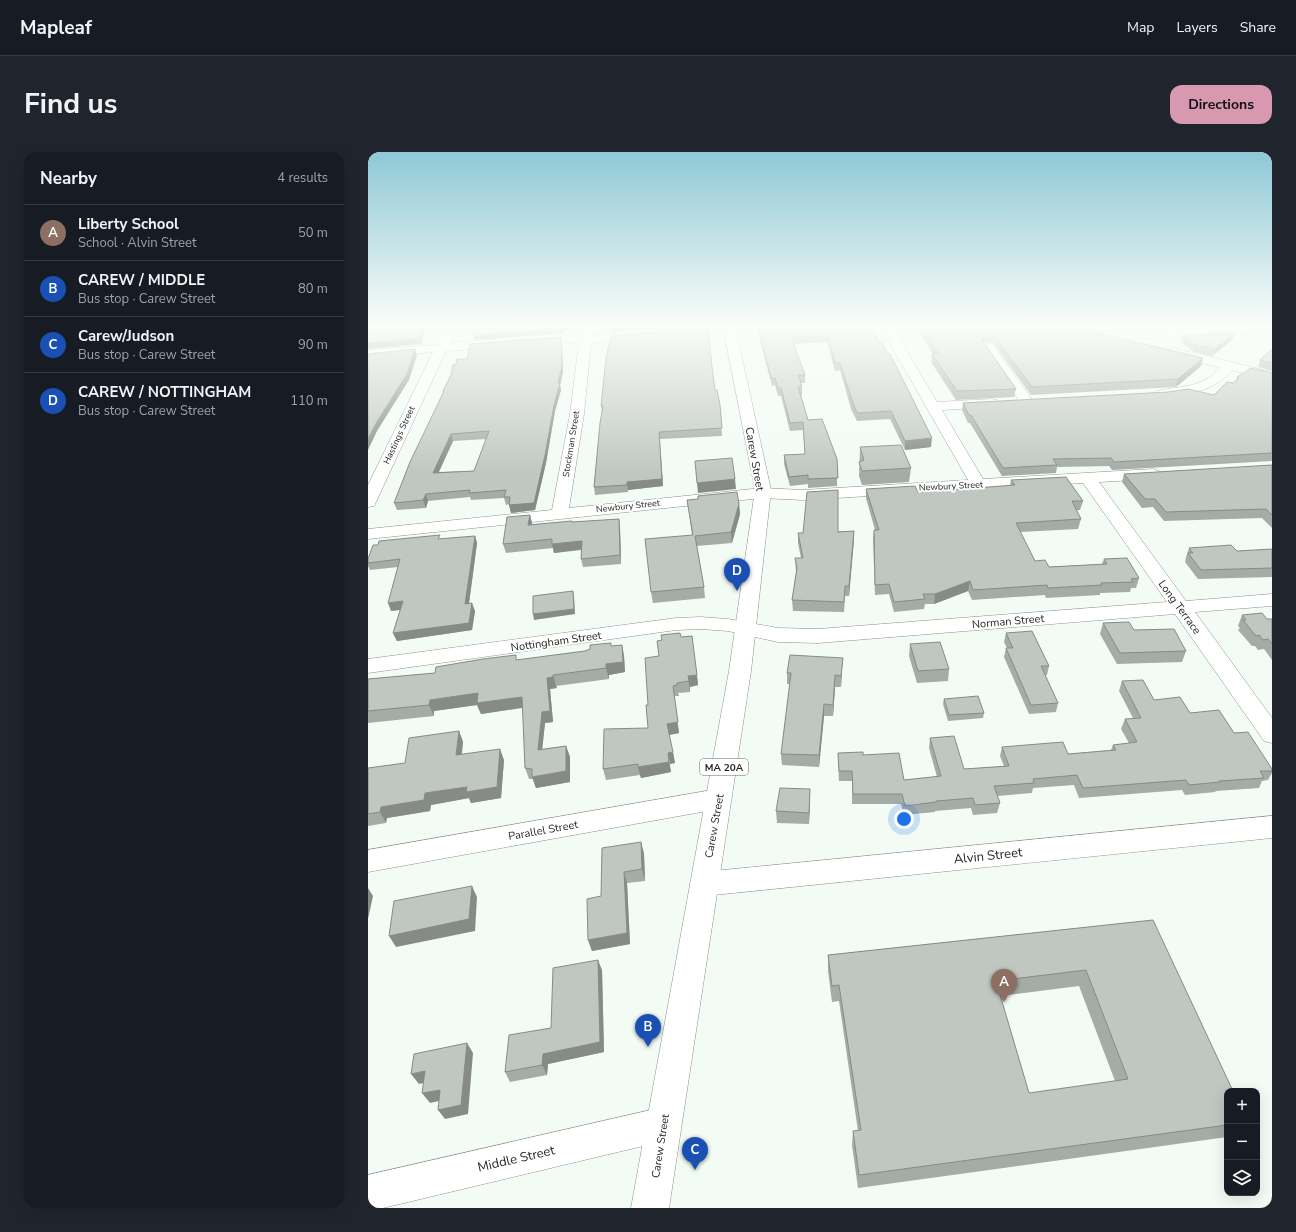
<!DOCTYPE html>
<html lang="en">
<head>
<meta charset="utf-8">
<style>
  body { margin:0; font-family:"Nunito Sans",sans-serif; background:#20242c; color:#f1f3f6 }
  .controls { position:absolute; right:12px; bottom:12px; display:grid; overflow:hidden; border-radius:8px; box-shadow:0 4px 16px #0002 }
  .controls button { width:36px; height:36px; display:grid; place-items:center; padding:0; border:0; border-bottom:1px solid #363941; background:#171b24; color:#f1f3f6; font:20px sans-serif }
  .you { position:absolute; left:536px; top:667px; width:14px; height:14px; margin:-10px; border:3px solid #fff; border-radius:50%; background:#1a73e8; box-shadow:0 0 0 6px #1a73e833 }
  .badge { display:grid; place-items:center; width:26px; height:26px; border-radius:50%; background:#d899b0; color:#fff; font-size:13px; font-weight:700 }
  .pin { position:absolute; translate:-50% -33px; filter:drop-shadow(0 1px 2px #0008) }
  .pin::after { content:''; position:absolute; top:21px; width:14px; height:12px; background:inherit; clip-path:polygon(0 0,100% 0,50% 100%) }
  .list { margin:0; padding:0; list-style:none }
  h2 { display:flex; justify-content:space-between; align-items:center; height:52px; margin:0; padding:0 16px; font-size:17px }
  h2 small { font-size:13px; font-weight:400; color:#9ea1a6 }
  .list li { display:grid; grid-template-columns:26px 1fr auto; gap:12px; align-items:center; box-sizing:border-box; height:56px; padding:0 16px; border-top:1px solid #363941 }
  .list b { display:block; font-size:15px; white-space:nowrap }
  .list p { margin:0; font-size:13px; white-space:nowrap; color:#9ea1a6 }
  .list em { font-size:13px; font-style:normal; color:#9ea1a6 }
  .icon { flex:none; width:22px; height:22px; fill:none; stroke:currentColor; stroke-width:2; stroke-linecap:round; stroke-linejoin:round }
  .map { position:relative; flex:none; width:904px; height:1056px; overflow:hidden; border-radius:12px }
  header { display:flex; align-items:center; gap:24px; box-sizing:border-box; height:56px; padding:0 20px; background:#171b24; border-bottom:1px solid #363941 }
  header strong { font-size:19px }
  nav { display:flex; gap:22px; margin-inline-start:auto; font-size:14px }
  .intro { display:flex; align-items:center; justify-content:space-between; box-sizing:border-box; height:96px; padding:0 24px }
  h1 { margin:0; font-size:28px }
  .button { padding:10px 18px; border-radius:12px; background:#d899b0; color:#111; font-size:14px; font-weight:700 }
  main { display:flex; gap:24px; padding:0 24px }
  aside { flex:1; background:#171b24; border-radius:12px; box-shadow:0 4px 16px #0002 }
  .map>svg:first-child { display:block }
  .green { fill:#fad4da }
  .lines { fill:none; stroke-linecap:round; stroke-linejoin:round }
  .minor-casing { stroke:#89918b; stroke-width:1 }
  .major-casing { stroke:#89918b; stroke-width:1 }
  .minor { fill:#fff; fill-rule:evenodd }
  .major { fill:#fff; fill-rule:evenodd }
  .wall { fill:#a5aba6; fill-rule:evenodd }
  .shaded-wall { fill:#868b87 }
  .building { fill:#c0c7c1; stroke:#868b87; fill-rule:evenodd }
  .labels { text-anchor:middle; stroke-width:4; stroke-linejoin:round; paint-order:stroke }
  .far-street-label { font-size:9px; fill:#242725; stroke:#fff }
  .shield { fill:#fff; stroke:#666866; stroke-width:1 }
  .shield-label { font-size:10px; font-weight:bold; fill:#242725 }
  .street-label { font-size:11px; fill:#242725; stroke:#fff }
  .near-street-label { font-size:13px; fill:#242725; stroke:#fff }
</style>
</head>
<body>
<header>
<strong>Mapleaf</strong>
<nav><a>Map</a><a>Layers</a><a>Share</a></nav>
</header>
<div class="intro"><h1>Find us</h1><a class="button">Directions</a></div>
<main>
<aside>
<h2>Nearby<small>4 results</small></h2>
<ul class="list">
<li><span class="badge" style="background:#8d6e63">A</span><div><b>Liberty School</b><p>School · Alvin Street</p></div><em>50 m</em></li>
<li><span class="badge" style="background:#1a4fb4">B</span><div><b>CAREW / MIDDLE</b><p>Bus stop · Carew Street</p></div><em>80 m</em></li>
<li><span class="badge" style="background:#1a4fb4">C</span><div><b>Carew/Judson</b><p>Bus stop · Carew Street</p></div><em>90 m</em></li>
<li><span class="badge" style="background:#1a4fb4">D</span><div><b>CAREW / NOTTINGHAM</b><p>Bus stop · Carew Street</p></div><em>110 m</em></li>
</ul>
</aside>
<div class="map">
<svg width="904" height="1056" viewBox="0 0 904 1056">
  <rect width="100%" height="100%" fill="#f3fbf5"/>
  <polygon class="green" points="751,174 854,174 746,180"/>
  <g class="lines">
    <g class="minor-casing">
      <g id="minor">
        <polygon points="79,174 91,174 82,191 131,187 135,188 137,191 135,194 131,195 78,199 8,350 6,354 0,355 0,333 65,200 0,206 0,198 69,193"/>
        <polygon points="213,174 225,174 224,184 272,179 276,180 278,183 276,186 272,187 223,191 216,262 201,356 394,336 435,338 600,328 512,174 524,174 569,250 624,247 629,248 631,251 629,254 624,255 574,258 615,327 785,317 791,319 793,322 791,325 785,327 731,330 818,449 904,442 904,454 827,460 904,566 904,591 896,589 807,462 450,491 410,490 360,479 333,477 308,478 0,521 0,507 308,466 333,465 360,467 410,476 450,477 799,450 715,331 435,348 394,346 0,387 0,377 184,358 202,262 211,191 194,190 163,192 159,191 157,188 159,185 163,184 194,182 212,184"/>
        <polygon points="333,174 366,174 367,175 365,177 361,179 311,184 307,183 305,180 307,177"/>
        <polygon points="886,174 904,174 904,181 736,188 732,187 730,184 732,181 736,180"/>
        <polygon points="620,191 624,192 663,246 665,249 663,252 658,253 653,252 614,195 616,192"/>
        <path d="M861 210 866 211 867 214C850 239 822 242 794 246L789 245 787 242 789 239C806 235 823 236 839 227 847 223 851 213 861 210Z"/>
        <polygon points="350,637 359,640 363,647 359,654 350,657 0,720 0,698"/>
        <polygon points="904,664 904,686 336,744 326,740 322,732 326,724 336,720"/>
        <polygon points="296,955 308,960 313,972 308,984 296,989 15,1056 0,1056 0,1023"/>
      </g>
    </g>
    <g class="major-casing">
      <g id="major">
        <polygon points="355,174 367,174 403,338 383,519 301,1056 263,1056 361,519 387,338"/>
        <polygon points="805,196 904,220 904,228 801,203 799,200 801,197"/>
      </g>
    </g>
    <use href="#minor" class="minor"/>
    <use href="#major" class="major"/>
  </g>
  <g class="wall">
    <polygon points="388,174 504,174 563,295 537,298 522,267 489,269 483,257 472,218 467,219 459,190 425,192 437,223 437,231 432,231 434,234 434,243 433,243 440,268 469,307 469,334 440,336 440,332 422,334 416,312 416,303 437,302 435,278 422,279 413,244 410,244 407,233 404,234"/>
    <polygon points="547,174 700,174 835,206 833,214 808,235 663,243 625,191 616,190 616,191 648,237 646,245 588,248 563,210 564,202 565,202"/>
    <polygon points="815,183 865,187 844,204 826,200 813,190"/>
    <path d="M193 185 194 192 195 220 192 233 193 238 187 259 178 311 167 358 143 361 141 352 138 353 136 346 103 348 102 345 60 349 58 356 29 358 26 351 75 241V239L88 212 99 207ZM118 287 106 319 71 320 85 289Z"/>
    <polygon points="904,197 904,219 890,215 892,208"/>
    <polygon points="344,215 347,238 352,253 354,284 292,287 295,334 260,338 260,340 227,343 226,335 234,260 233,254"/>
    <polygon points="904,221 904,309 744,318 741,314 689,315 688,321 634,324 602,271 600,271 594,258 595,251 846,243 865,231 868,229 869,225"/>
    <polygon points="492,295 543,316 541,330 494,333 491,324"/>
    <polygon points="904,313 904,376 894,366 796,369 785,355 774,356 754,330 756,322"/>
    <polygon points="643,328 715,349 712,358 708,358 713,367 710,377 652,380 667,409 681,415 734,412 736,407 771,426 768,436 763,436 762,440 732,441 732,443 678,446 677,443 604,448 600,439 566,452 557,452 556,457 526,460 521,442 507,443 505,387 506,378 507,378 498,346 498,337 555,340 642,334"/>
    <polygon points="319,348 371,352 372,362 364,391 329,394 336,435 337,446 285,451 283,440 324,383"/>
    <polygon points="162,363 164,371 164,373 251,367 252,375 253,412 215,415 213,407 214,398 186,401 185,396 138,401 135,392"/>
    <polygon points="486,379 481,444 477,444 476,460 425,459 424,448 428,421 427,406 433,406 430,391 430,381"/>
    <polygon points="107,384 109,391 101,451 107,459 104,478 29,489 25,481 32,458 23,459 30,415 2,418 0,414 0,407 73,387"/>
    <polygon points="821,396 869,399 904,397 904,425 830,427 817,410 818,406 818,405"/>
    <polygon points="874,463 899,467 904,467 904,508 896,497 890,498 887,494 884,494 870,478 872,476 870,474"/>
    <polygon points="735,471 766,478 818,499 814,510 749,512 732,482"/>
    <polygon points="638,481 681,514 679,523 677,523 690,551 688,560 661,562 636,505 638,496 639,496 636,490"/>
    <polygon points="324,484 330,533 322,535 322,540 310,541 311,544 306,544 311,581 301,583 307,611 302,612 303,620 273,626 272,623 238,628 235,617 280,576 280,553 291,504 313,485"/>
    <polygon points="243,491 243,494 254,493 256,504 257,520 241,523 241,527 188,534 189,536 182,537 185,570 177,571 174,597 198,594 202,605 202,630 168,636 165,627 161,627 157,616 155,556 113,562 109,553 66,559 66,564 0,571 0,527 67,521 150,508 217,499"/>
    <polygon points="542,492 581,517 580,529 549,531 541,504"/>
    <polygon points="474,517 473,535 467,535 465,564 456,564 451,615 414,613 413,602 422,532 419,532 419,521"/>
    <polygon points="754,529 786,548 822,561 866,581 904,617 904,621 900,628 894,629 891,636 848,639 847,640 817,643 814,638 711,646 706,633 665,636 664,641 629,644 632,651 629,661 605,663 603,656 567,659 567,660 536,663 533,652 484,652 484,629 471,629 470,611 470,601 495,603 536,628 569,625 561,596 562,586 596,617 636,614 632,604 634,595 700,602 743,598 745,593 761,591 753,577 757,567 765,566 751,539"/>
    <polygon points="576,547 616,561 615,566 580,569 575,552"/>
    <polygon points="91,579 95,590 94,602 136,608 133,646 103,651 101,646 63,653 62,659 19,666 18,671 0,674 0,616 37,611"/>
    <polygon points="442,649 441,672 409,671 408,659"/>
    <polygon points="273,690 276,702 277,729 259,731 262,792 224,799 220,788 233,744"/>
    <path d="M785 768 859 939V985L490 1036 484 993 485 979H490L471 849 464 850 460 819V803ZM711 834 747 929 661 941 632 844Z"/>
    <polygon points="234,818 236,900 180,912 179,923 142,930 137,920 183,876"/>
  </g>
  <g class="shaded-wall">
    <polygon points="54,174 57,174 54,192 0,197 0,191"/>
    <polygon points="200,174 199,179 194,179 194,181 106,188 105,184"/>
    <polygon points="242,174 318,174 243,180"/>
    <polygon points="867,180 865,187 844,204 847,197"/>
    <polygon points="617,183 616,190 613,196 614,188"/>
    <polygon points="193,185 194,192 195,220 192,233 193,238 187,259 178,311 167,358 143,361 141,353 186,253 190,231"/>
    <polygon points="47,197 49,203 41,228 9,279 0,298 0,287"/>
    <polygon points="835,206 833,214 808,235 810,227"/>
    <polygon points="291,280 295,334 260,338 260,340 259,330"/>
    <polygon points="83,282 85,289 67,328 65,321"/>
    <polygon points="564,286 563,295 537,298 537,289"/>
    <polygon points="367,327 368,337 330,341 329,331"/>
    <polygon points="58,342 60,349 58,356 55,348"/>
    <polygon points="371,352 372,362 364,391 363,380"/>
    <polygon points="162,363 164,371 162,382 160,373"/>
    <polygon points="251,367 252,375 253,412 252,403"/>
    <polygon points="486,379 486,389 481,444 481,434"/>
    <polygon points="107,384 109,391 100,459 97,452"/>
    <polygon points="214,389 216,397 186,401 184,392"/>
    <polygon points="602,429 600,439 566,452 567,442"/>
    <polygon points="205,439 206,445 207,462 166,468 165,462"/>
    <polygon points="35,449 38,457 23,459 20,451"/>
    <polygon points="104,451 107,459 104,478 29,489 25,481"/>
    <polygon points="254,493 256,504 257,520 241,523 241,527 238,516 238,512"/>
    <polygon points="475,506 474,517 473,535 473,524"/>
    <polygon points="185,523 188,534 189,536 182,537 185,570 177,571 173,609 170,598 174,560 179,526"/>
    <polygon points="329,523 330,533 322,535 322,540 320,524"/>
    <polygon points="467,523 467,535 465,564 465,553"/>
    <polygon points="110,541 154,545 158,555 113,562 109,553 66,559 66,564 61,553 62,548"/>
    <polygon points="306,544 311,581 301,583 299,572"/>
    <polygon points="456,552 456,564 451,615 451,603"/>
    <polygon points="91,579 95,590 92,614 88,603"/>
    <polygon points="198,594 202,605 202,630 168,636 164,625"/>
    <polygon points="132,597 136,608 133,646 103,651 101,646 63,653 62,659 19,666 18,671 12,660 13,655 57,641"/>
    <polygon points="305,600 307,611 302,612 300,601"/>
    <polygon points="301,610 303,620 273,626 270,615"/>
    <polygon points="442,637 442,649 441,672 441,661"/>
    <polygon points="273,690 276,702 277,729 274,717"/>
    <polygon points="256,720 259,731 262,792 224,799 220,788"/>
    <polygon points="104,734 109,745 107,779 28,795 21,784"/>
    <polygon points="0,736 5,744 0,767"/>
    <polygon points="230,808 234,818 236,900 180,912 179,923 174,913 175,902"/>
    <polygon points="99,891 105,901 100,962 77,967 70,958"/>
    <polygon points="57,919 65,929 51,932 43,922"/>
    <polygon points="72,938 79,947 62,951 54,941"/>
  </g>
  <g class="building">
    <polygon points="0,174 54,174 52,186 0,191"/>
    <polygon points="107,174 196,174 193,175 193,176 105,184"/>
    <polygon points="390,174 504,174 511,190 514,190 520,202 522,202 564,286 537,289 523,259 489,261 484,248 472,211 467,211 460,183 423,185 437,223 430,223 434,234 430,235 440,268 454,267 469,307 470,326 440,327 440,323 421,325 416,303 437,302 435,270 422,271 413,236 410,236 407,226 403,226"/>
    <polygon points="552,174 700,174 835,206 810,227 664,235 626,184 617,183 614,188 648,237 589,239 564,202 571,202"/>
    <polygon points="340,176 344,215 347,238 349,238 352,253 354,276 291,280 294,327 259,330 259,333 226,335 232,271 235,254 233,254 238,206 243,184"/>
    <polygon points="867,180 847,197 828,193 815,183"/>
    <path d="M193 185 194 214 190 231H192L186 253 177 303 166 351 141 353 142 345H136L138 338 101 341 102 338 58 342 55 348 26 351 42 310 76 239H75L83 223 85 213 88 212 89 207H99L102 192ZM121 279 106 319 65 321 83 282Z"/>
    <polygon points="47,197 39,222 7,273 0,287 0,202"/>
    <polygon points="904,197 904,211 892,208"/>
    <polygon points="883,216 904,221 904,301 746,310 743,306 685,307 689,313 635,316 603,263 601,263 595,251 800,240 820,237 846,243 859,230 865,231 871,226 869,225"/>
    <polygon points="533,293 543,316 494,319 491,310 496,308 492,295"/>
    <polygon points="364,306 367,327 329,331 327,309"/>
    <polygon points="904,313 904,363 898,357 798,360 787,347 777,347 756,322"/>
    <polygon points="698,325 715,349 704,349 713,367 648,371 667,409 677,408 681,415 739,412 736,407 759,406 771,426 763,427 765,430 733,431 734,433 680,436 679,433 605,438 602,429 567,442 555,442 557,447 526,450 521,432 507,433 506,378 511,378 498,337 547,334 550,340 555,340 647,333 643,328"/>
    <polygon points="470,338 470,380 486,379 481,434 477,434 476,450 424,448 429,416 427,406 435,406 430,381 435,381 439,340"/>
    <polygon points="369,340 371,352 363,380 327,384 336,435 283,440 277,387 325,383 319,348 330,347 330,344"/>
    <polygon points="162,363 160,373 204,369 204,370 251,367 252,403 213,407 214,389 184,392 184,387 135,392 139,365"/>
    <polygon points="72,383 70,387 107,384 97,452 104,451 101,471 25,481 35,449 20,451 32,407 0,411 0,407 5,393 10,393 11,389"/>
    <polygon points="863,393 869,399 904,397 904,416 833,418 820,401 825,401 821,396"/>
    <polygon points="205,439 206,457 165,462 165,444"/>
    <polygon points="894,461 899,467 904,467 904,492 900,487 895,488 891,483 888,484 875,468 878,468 874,463"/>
    <polygon points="761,470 766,478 806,477 818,499 752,501 735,471"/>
    <polygon points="664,479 681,514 673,514 690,551 663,553 638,496 645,496 638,481"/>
    <polygon points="312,481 313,485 324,484 329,523 320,524 321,529 309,531 309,533 305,534 310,570 299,572 305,600 300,601 301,610 270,615 270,612 235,617 236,577 280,576 278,553 280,553 277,506 291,504 289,489 294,488 293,483"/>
    <polygon points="572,490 581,517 550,519 542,492"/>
    <polygon points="243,491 243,494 254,493 255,510 238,512 238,516 185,523 185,525 179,526 182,559 174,560 170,598 198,594 198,619 164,625 164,617 157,616 154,545 109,551 110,541 62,548 61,553 0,559 0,527 67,521 68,515 115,507 148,503 148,508 217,499 222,497 222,493"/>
    <polygon points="422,503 475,506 473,524 467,523 465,553 456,552 451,603 413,602 423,521 419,521"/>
    <polygon points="775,528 786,548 812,545 822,561 851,558 866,581 880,580 904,617 904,619 892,619 896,626 851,629 852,630 821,633 818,628 715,636 709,623 665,627 666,631 626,634 632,651 607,653 605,646 568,649 568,650 537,654 534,642 485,642 484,619 471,619 470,601 495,600 495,603 531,601 536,628 573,624 562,586 586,584 596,617 641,614 634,595 695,590 700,602 748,598 745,593 769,590 757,567 773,566 754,529"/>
    <polygon points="610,544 616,561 581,563 576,547"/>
    <polygon points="91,579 88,603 132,597 129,635 98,640 99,635 57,641 56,648 13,655 12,660 0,662 0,616 37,611 41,586"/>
    <polygon points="412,636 442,637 441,661 408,659"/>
    <polygon points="273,690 274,717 256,720 259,781 220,788 219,747 233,744 234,696"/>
    <polygon points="104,734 101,767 21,784 26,749"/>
    <path d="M785 768 865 939H859V973L491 1023 485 979 493 978 471 833 464 834 460 803ZM718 818 760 927 661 941 628 829Z"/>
    <polygon points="230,808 232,890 175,902 174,913 137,920 141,883 183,876 185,816"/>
    <polygon points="99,891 93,953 70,958 72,938 54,941 57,919 43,922 46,902"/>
  </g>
  <linearGradient id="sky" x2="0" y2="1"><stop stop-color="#8fc8d6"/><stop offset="0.54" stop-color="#fafdfa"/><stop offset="1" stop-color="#fafdfa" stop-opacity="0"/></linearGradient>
  <rect width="904" height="322" fill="url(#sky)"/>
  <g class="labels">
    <g class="far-street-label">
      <text transform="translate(31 283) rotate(-65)" y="3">Hastings Street</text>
      <text transform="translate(203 292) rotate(-81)" y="3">Stockman Street</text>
      <text transform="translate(583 334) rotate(-3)" y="3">Newbury Street</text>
      <text transform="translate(260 354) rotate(-6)" y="3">Newbury Street</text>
    </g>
    <rect class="shield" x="332" y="607" width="48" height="16" rx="3"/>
    <g class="shield-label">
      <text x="356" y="619">MA 20A</text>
    </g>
    <g class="street-label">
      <text transform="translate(387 307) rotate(80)" y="4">Carew Street</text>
      <text transform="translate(812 455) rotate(54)" y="4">Long Terrace</text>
      <text transform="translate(640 469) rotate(-5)" y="4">Norman Street</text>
      <text transform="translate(188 489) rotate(-8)" y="4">Nottingham Street</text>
      <text transform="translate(346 674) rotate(-80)" y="4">Carew Street</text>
      <text transform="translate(175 678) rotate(-10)" y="4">Parallel Street</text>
      <text transform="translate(292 994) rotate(-81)" y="4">Carew Street</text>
    </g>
    <g class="near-street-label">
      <text transform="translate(620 703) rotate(-6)" y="5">Alvin Street</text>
      <text transform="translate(148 1006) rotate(-13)" y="5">Middle Street</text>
    </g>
  </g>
</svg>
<div class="controls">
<button>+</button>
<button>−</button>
<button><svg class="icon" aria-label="layers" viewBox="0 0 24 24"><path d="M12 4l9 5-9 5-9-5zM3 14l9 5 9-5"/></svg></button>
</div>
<div class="you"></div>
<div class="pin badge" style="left:636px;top:850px;background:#8d6e63">A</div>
<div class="pin badge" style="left:280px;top:895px;background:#1a4fb4">B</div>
<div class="pin badge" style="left:327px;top:1018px;background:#1a4fb4">C</div>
<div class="pin badge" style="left:369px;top:439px;background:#1a4fb4">D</div>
</div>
</main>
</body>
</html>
